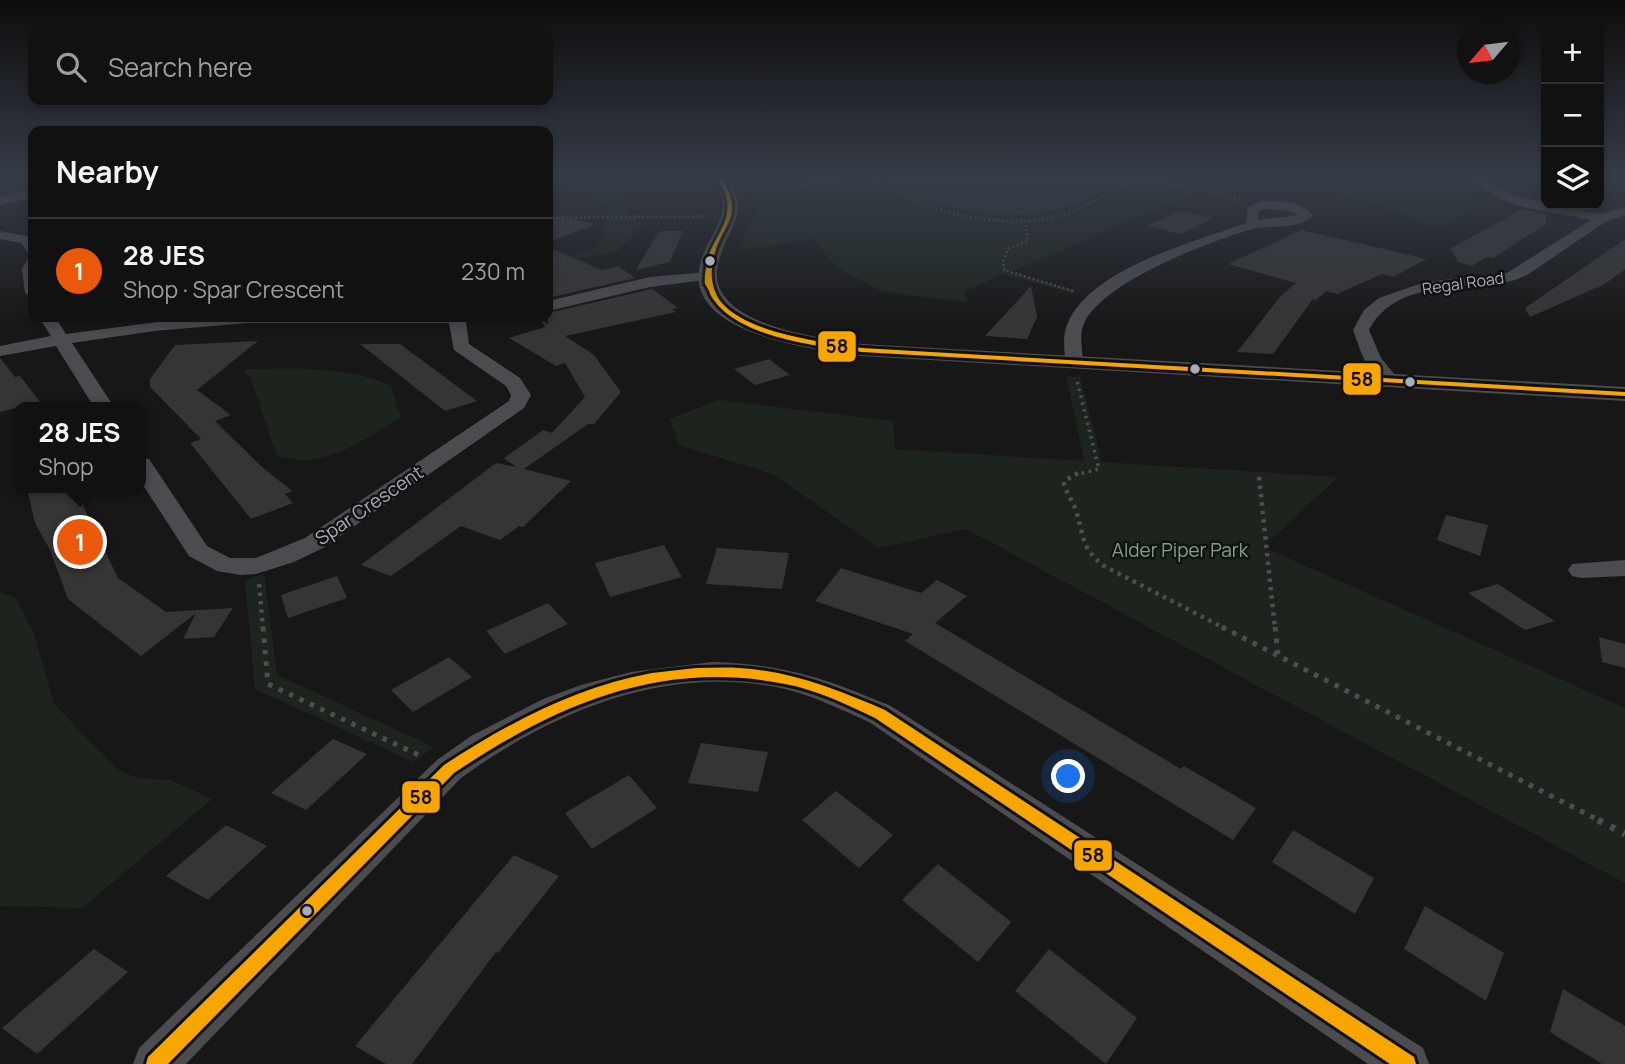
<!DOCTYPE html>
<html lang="en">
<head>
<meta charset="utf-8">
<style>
  body { margin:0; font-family:Manrope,sans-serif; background:#1e1f1f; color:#f1f3f6 }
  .controls { position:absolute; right:21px; top:21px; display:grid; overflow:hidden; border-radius:14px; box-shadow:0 4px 10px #0003 }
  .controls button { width:63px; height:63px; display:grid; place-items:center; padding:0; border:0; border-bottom:2px solid #303131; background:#111; color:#f1f3f6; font:35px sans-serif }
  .compass { position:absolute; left:1457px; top:21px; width:63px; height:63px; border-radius:50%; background:#111; box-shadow:0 4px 10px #0003; rotate:242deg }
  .you { position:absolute; left:1069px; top:777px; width:24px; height:24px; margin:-18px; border:5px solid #fff; border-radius:50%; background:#1a73e8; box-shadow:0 0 0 10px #1a73e833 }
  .badge { display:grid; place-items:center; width:46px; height:46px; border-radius:50%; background:#ea580c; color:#fff; font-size:23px; font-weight:700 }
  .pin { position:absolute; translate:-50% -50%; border:4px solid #fff; box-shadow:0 2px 7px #0006 }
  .popup { position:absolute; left:13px; top:402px; width:133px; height:91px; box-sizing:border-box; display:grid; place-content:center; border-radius:14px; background:#111; filter:drop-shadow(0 2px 5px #0005); font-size:23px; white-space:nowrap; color:#9c9d9f }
  .popup b { font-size:26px; color:#f1f3f6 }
  .popup::after { content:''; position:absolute; left:50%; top:100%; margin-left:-14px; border:14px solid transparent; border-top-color:#111 }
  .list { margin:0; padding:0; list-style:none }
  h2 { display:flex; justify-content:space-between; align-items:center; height:91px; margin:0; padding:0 28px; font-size:30px }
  h2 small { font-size:23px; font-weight:400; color:#9c9d9f }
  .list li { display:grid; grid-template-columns:46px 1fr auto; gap:21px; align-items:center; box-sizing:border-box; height:105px; padding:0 28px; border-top:2px solid #303131 }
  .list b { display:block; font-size:26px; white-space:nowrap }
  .list p { margin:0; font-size:23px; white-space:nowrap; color:#9c9d9f }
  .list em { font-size:23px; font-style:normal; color:#9c9d9f }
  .icon { flex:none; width:38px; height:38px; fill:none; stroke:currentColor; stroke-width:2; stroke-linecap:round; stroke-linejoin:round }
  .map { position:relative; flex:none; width:1625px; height:1064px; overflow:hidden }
  .search { position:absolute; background:#111; box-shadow:0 4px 10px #0003; left:28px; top:28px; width:525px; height:77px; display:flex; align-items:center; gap:18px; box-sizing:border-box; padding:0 24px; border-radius:14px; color:#9c9d9f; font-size:26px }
  .panel { position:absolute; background:#111; box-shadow:0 4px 10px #0003; left:28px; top:126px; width:525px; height:196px; border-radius:14px }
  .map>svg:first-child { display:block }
  .green { fill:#1d241e }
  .water { fill:#2a3239 }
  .building { fill:#353536 }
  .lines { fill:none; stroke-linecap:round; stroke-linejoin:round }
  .path-far4 { stroke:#4d4e52; stroke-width:2.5; stroke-dasharray:2 2.5; stroke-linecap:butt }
  .path-far3 { stroke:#4d4e52; stroke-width:3.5; stroke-dasharray:2.5 4.5; stroke-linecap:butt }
  .path-far2 { stroke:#4d4e52; stroke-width:4.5; stroke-dasharray:3.5 5; stroke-linecap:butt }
  .path-far1 { stroke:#4d4e52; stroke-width:5; stroke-dasharray:4.5 7; stroke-linecap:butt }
  .path { stroke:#4d4e52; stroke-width:7; stroke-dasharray:5 9; stroke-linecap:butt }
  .minor { fill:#4b4c50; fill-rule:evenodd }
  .tertiary { fill:#4b4c50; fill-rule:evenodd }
  .bus-1-casing { stroke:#111113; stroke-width:6 }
  .bus-1 { fill:#f7a600; fill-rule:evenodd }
  .bus-dot { fill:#a8adb8; stroke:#111113; stroke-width:2.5 }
  .labels { text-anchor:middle; stroke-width:5; stroke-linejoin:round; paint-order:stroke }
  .far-street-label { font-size:16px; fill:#a8adb8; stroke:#111113 }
  .street-label { font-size:19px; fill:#a8adb8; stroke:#111113 }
  .park-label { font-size:19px; fill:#7fa381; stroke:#111113 }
  .line-badge { stroke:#111113; stroke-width:2.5 }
  .pale-badge-label { font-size:19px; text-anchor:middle; font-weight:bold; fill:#111 }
</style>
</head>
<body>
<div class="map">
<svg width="1625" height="1064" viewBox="0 0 1625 1064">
  <rect width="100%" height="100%" fill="#171717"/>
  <g class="green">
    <polygon points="548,177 612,177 631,216 718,215 717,218 633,218 643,225 616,252 565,260 598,246 608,219 558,219 560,217 608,216 610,210 594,195"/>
    <path d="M739 177H878L918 199 991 216 1019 217 1050 214 1142 177H1232L1205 189 1254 202 1200 190 1011 272 1076 291 1072 293 1004 274 965 291 967 302 883 292 836 267 814 239 739 250C751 219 767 204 739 177Z"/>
    <polygon points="1240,177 1367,177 1486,202 1438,228 1366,200"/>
    <path d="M249 369C297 369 347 365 391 386L401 418C361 440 325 471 277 456L250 377 243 372Z"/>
    <polygon points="1066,376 1080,377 1102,462 1338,477 1263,547 1625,708 1625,883 966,529 879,548 773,474 678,445 670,419 719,400 893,421 895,449 1084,461"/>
    <polygon points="264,574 277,675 434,747 413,762 255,689 245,580"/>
    <polygon points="0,593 16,598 34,634 54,704 119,771 138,778 171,780 212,799 82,908 0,906"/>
  </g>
  <path class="water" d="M878 177H1142C1131 183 1115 186 1103 192 1038 223 1005 220 936 204 914 198 896 192 878 177Z"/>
  <g class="building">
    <polygon points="1523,209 1546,214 1546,224 1493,258 1487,257 1472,266 1458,262 1451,248"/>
    <polygon points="1179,211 1213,218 1181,234 1147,226"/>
    <polygon points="548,213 596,224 548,242"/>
    <polygon points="1302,230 1427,259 1393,277 1382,274 1337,294 1326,291 1316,300 1313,299 1273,354 1237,352 1279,298 1296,283 1228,264"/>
    <polygon points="659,231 683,231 670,262 636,270"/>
    <polygon points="1625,239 1625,269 1605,284 1530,317 1525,308"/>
    <polygon points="548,247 602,270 618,266 635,278 548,298"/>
    <polygon points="1031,286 1037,317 1027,339 985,336"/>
    <polygon points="652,289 678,308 672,309 676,312 565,336 594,355 621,392 594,424 588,424 524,469 571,481 523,527 519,526 500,540 461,526 391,576 361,565 496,463 516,467 504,458 543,430 552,433 585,397 565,363 556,366 509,338 545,327 540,319 548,324 548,313"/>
    <polygon points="258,341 197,390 231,415 215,421 262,467 292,491 285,494 293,503 251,519 190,443 201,439 150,387 150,379 175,345"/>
    <polygon points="360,344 400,344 477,401 445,411"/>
    <polygon points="0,358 15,377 20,376 40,402 0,412"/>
    <polygon points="769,359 790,375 755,385 734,369"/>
    <polygon points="27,488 78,488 85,510 118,578 166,612 233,608 214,637 183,639 196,613 141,656 68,599 50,550 35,523"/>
    <polygon points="1446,515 1488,525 1480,556 1437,540"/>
    <polygon points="664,545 682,577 610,597 595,563"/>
    <polygon points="717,548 789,553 782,589 706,584"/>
    <polygon points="841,568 921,593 937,580 967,596 935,623 1181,769 1184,766 1256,808 1233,840 905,641 913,634 815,601"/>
    <polygon points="337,576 347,598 288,618 281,595"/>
    <polygon points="1498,584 1555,621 1525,630 1468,593"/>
    <polygon points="548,603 568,624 505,654 486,631"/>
    <polygon points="1599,637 1625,644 1625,668 1602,662"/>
    <polygon points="449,657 472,677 413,712 391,690"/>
    <polygon points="333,739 367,754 306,810 271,793"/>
    <polygon points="701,743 768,752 758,792 688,783"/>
    <polygon points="629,775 657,808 592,849 565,813"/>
    <polygon points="836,791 893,835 859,868 802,820"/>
    <polygon points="226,825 267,846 208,900 166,876"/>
    <polygon points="1293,830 1374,878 1355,914 1272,862"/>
    <polygon points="514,855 559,876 498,953 496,952 412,1064 386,1064 355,1046"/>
    <polygon points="938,864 1011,922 978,962 902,900"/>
    <polygon points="1425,906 1504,953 1486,1001 1404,949"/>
    <polygon points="94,949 128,972 37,1054 2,1028"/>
    <polygon points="1049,949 1137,1018 1106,1064 1015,991"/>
    <polygon points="1563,989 1625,1026 1625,1064 1602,1064 1550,1032"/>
  </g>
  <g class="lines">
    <g class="path-far4">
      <path d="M871 177C918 211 1005 233 1062 215 1085 208 1103 192 1126 186 1145 181 1166 181 1185 177"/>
      <polyline points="1159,183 1198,188 1240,200"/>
      <polyline points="747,188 792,187 866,177"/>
      <polyline points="548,218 708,216"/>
      <polyline points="1025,220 1028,241 1008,249 1003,262 1004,270 1073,291"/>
    </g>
    <polyline class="path-far3" points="1075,475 1099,469 1077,381"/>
    <g class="path-far2">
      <path d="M1078 473 1064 481V484C1067 494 1073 501 1076 511 1085 538 1080 547 1104 566L1226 629"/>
      <polyline points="1259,477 1275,629"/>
      <polyline points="259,584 263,629"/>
    </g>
    <g class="path-far1">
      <polyline points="263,627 268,684 423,757"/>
      <polyline points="1222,627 1602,822"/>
      <polyline points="1275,627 1278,654"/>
    </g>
    <polyline class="path" points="1598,820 1625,834"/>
    <g class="minor">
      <path d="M1474 177H1485C1501 195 1523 198 1546 202V205L1602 214 1625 207V215L1607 221 1527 275 1515 280C1466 292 1397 277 1369 330L1381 358 1400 381 1391 387C1369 381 1360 349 1353 330L1364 310 1379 298 1425 282 1507 273 1591 220C1555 212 1494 209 1474 177Z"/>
      <path d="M1261 201C1279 201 1301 200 1313 215 1299 231 1272 224 1252 229 1211 241 1098 283 1083 326 1079 337 1083 351 1083 363L1074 368 1068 367 1065 363C1065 351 1062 336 1067 325 1088 269 1194 242 1246 223L1248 207ZM1263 209 1286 210 1299 215 1258 220V212Z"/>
      <polygon points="0,231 31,237 33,254 28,253 21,243 0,239"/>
      <polygon points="33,258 33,298 25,293 22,269 28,259"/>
      <polygon points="707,272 712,273 714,276 712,279 650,287 548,311 548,301 650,277"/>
      <polygon points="39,317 55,317 66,334 195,317 479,317 477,320 466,322 469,344 520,378 531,395 524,408 323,548 294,562 256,574 241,575 217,571 189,556 141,482 141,457 149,459 207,546 230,558 256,558 305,538 509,401 511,395 506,386 454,350 449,323 248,323 154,331 72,343 114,407 94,407 56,346 0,356 0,346 51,336"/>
      <polygon points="1625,560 1625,576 1581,578 1572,576 1568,570 1572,564"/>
      <path d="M712 662C784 664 825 678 891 706L1423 1048 1429 1064H1368L869 722C842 710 814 696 785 689 668 663 553 711 461 778L186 1064H133L139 1048 437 760 471 736 543 699 581 685 631 672Z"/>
    </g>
    <g class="tertiary">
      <path d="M712 177H726C752 212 729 225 719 260 699 325 820 338 862 344L1625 387V401L862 356C816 350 678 334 701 261 712 227 737 213 712 177Z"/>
      <polygon points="33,189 33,197 0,205 0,197"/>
    </g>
    <g class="bus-1-casing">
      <g id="bus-1">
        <path d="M717 177H721C747 219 720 223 713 261 710 275 712 290 721 302 748 334 823 342 862 348L1625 392V396L862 352C817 346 734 338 710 294 710 292 706 285 705 284 704 278 706 268 707 262 711 241 731 224 727 201 726 192 721 184 717 177Z"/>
        <path d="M696 668C710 668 725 667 739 668 791 671 838 690 885 710L1414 1057 1416 1064H1390L875 718C846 704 817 690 785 684 660 659 556 705 454 773L168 1064H146L148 1057 444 765C508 723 576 687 652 673 667 671 681 670 696 668Z"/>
      </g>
    </g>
    <use href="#bus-1" class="bus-1"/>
  </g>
  <linearGradient id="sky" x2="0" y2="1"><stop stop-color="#0d0d0d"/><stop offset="0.54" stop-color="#363c47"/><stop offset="1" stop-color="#363c47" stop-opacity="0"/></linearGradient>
  <rect width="1625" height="326" fill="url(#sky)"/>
  <g class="bus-dot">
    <circle cx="710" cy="261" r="6"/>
    <circle cx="1195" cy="369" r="6"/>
    <circle cx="1410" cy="382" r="6"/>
    <circle cx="307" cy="911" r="6"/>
  </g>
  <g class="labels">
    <g class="far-street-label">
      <text transform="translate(1463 283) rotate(-8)" y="6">Regal Road</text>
    </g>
    <g class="street-label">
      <text transform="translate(369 505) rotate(-34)" y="7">Spar Crescent</text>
    </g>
    <g class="park-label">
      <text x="1180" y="557">Alder Piper Park</text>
    </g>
  </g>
  <g class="line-badge">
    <rect x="817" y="330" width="40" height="33" rx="7" fill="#f7a600"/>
    <rect x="1342" y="362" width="40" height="34" rx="7" fill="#f7a600"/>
    <rect x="401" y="780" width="40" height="34" rx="7" fill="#f7a600"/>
    <rect x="1073" y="839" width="40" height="33" rx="7" fill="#f7a600"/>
  </g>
  <g class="pale-badge-label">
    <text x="837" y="353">58</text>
    <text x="1362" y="386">58</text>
    <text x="421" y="804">58</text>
    <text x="1093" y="862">58</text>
  </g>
</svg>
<div class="controls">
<button>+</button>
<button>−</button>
<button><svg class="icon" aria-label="layers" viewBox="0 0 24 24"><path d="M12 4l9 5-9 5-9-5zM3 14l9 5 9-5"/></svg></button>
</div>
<svg class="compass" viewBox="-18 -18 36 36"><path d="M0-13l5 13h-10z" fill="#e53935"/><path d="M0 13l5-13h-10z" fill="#9c9d9f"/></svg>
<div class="you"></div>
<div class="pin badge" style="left:80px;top:542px">1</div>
<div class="popup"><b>28 JES</b>Shop</div>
<div class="search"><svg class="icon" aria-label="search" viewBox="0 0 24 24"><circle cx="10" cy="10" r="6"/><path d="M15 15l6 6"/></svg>Search here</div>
<section class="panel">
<h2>Nearby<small></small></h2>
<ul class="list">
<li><span class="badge">1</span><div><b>28 JES</b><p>Shop · Spar Crescent</p></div><em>230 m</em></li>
</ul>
</section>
</div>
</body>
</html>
